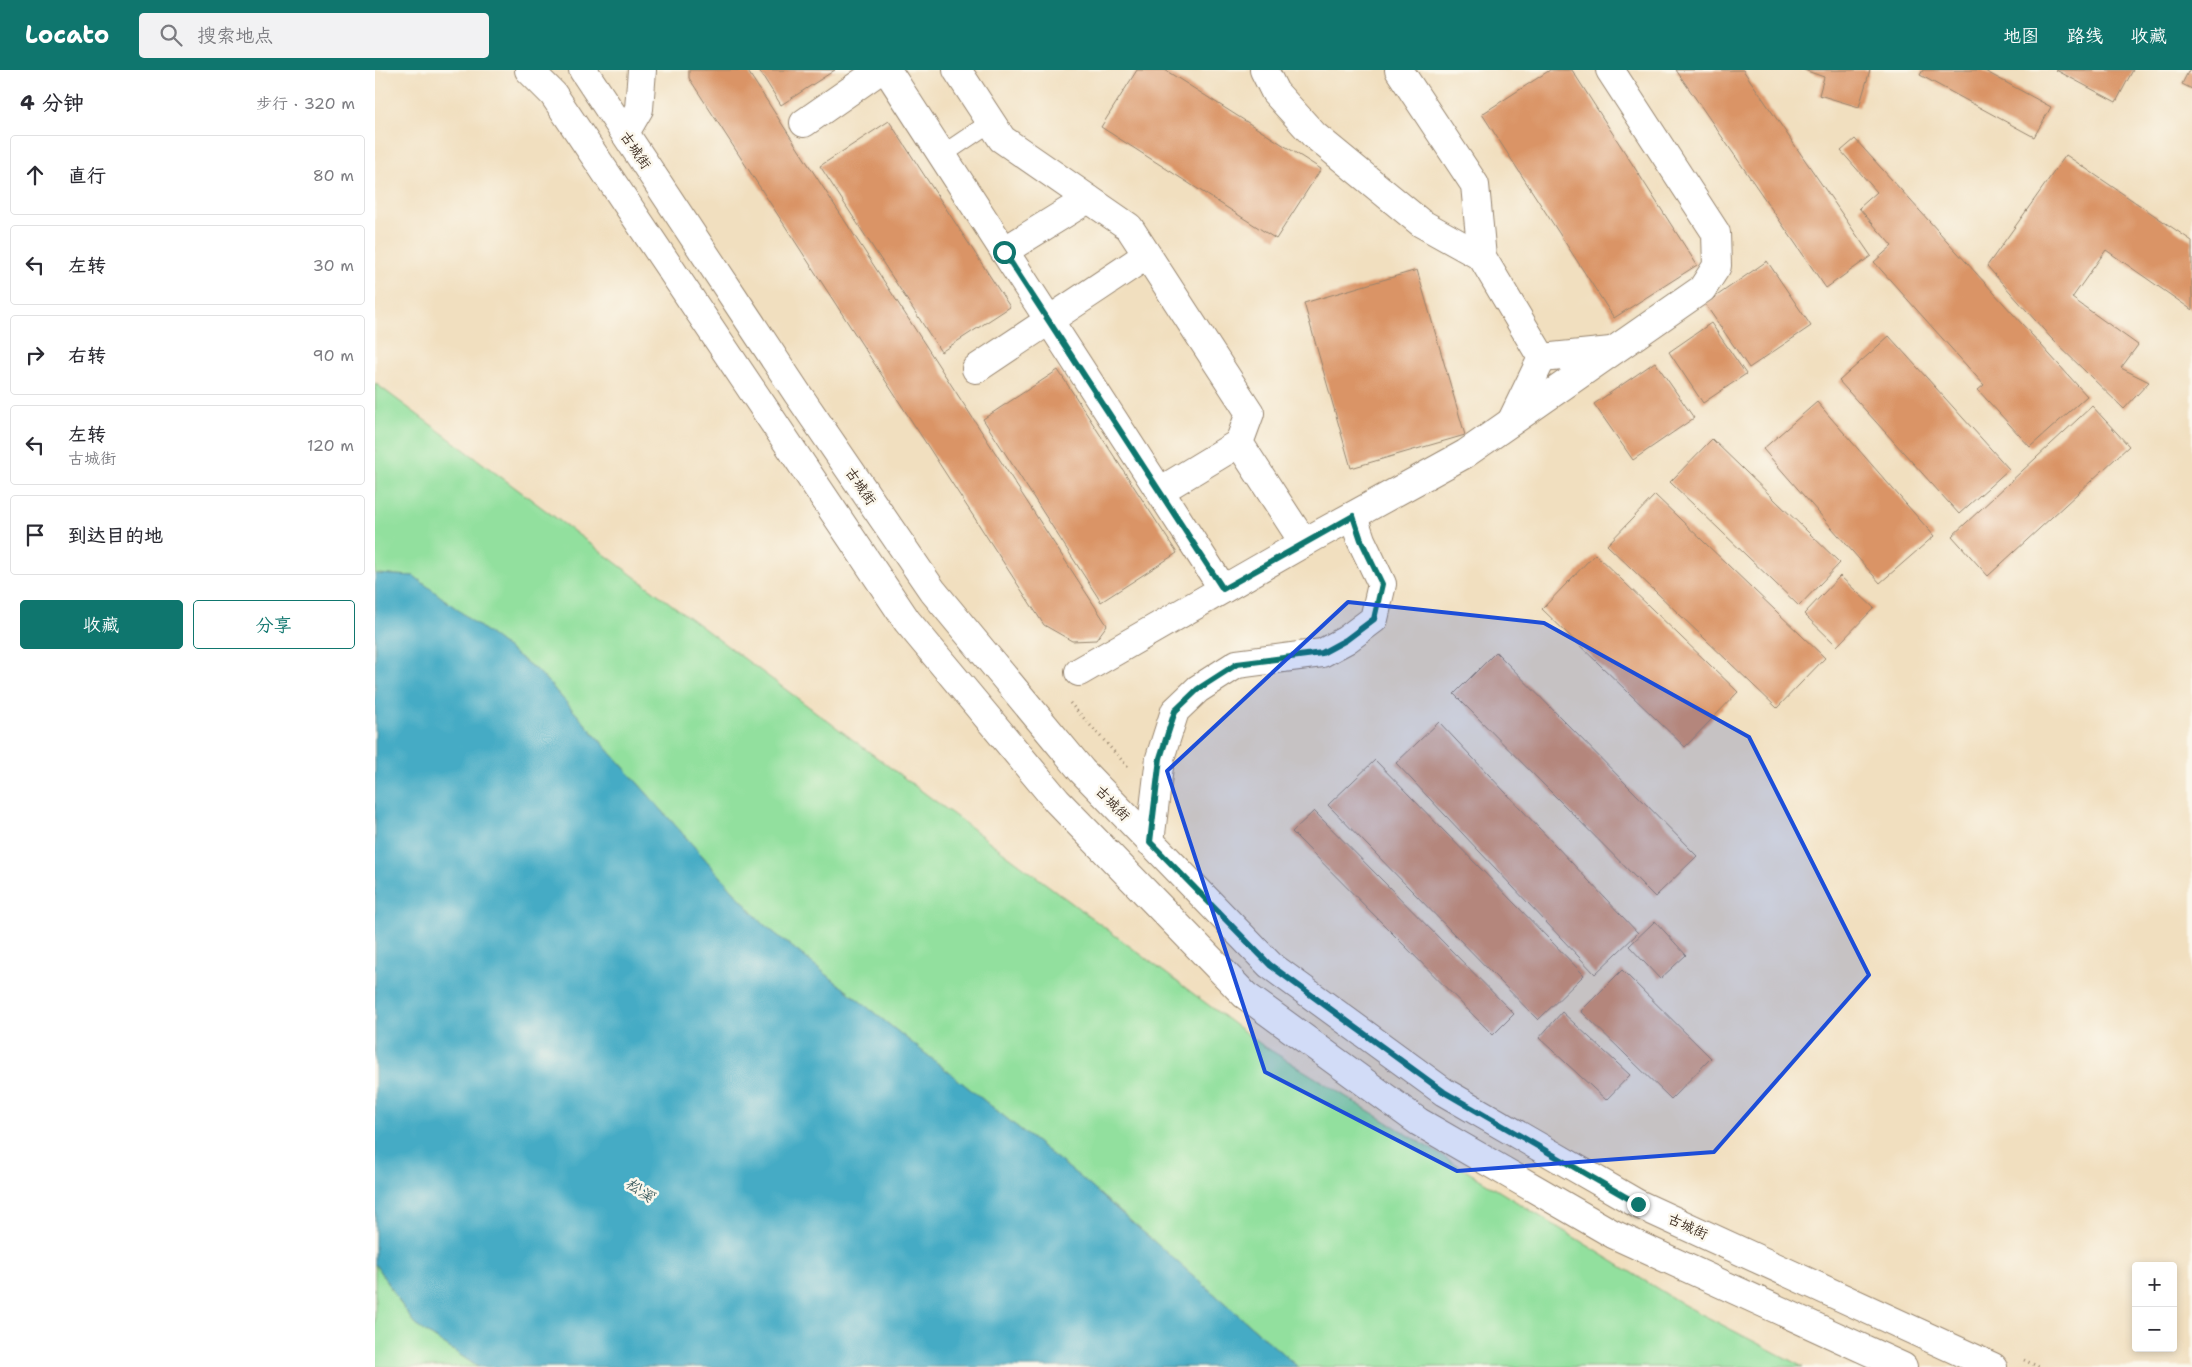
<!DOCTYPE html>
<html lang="zh">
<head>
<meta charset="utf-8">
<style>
  body { margin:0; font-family:"Shantell Sans","LXGW WenKai TC",sans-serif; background:#f2f2f3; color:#2b2b33 }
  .controls { position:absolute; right:15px; bottom:15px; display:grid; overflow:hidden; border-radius:5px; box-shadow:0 2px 8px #0003 }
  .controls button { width:45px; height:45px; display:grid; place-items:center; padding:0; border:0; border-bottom:1px solid #e1e1e2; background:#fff; color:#2b2b33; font:25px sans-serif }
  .stop { position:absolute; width:15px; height:15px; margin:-11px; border:4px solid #0f766e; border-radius:50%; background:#fff }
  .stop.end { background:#0f766e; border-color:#fff; box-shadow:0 1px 5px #0008 }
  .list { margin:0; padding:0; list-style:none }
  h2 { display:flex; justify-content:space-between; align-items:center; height:65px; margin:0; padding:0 20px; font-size:21px }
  h2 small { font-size:16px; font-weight:400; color:#7c7c81 }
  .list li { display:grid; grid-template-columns:32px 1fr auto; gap:15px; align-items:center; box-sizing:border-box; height:80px; margin:0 10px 10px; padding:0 10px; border:1px solid #e1e1e2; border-radius:5px }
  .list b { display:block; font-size:19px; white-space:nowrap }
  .list p { margin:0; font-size:16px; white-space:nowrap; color:#7c7c81 }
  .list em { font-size:16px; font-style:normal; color:#7c7c81 }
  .actions { display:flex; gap:10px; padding:15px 20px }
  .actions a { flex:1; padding:11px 0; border:1px solid #0f766e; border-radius:5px; text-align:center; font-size:18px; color:#0f766e }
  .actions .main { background:#0f766e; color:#fff }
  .icon { flex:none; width:28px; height:28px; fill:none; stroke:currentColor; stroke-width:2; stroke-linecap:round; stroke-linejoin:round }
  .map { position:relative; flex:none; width:1817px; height:1297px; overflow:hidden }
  header { display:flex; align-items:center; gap:30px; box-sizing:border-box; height:70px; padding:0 25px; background:#0f766e; color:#fff }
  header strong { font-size:24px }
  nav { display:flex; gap:28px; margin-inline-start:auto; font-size:18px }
  .search { width:350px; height:45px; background:#f2f2f3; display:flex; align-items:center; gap:12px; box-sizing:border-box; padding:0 18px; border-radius:5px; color:#7c7c81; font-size:19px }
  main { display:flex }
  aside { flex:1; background:#fff }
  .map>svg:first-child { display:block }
  .green { fill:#92e09e; stroke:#66855e }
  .water { fill:#45abc5; stroke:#406a72 }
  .building { fill:#da9466 }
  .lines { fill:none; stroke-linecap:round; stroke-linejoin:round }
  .lane-casing { stroke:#96846e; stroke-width:20 }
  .street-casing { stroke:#96846e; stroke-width:30 }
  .secondary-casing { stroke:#96846e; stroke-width:30 }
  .path { stroke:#96846e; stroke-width:3; stroke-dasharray:1 4; stroke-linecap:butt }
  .lane { stroke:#fff; stroke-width:18 }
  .street { stroke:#fff; stroke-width:28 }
  .secondary { stroke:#fff; stroke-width:28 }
  .route { stroke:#0f766e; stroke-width:6 }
  .marked { fill:#1d4ed8; fill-opacity:0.2; stroke:#1d4ed8; stroke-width:4; stroke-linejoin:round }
  .labels { text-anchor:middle; stroke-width:5; stroke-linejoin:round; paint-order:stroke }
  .street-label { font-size:14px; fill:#3b2a1e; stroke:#fbf7ec }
  .water-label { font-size:15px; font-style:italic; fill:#3f5e61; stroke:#fbf7ec }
</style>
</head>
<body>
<header>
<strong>Locato</strong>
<div class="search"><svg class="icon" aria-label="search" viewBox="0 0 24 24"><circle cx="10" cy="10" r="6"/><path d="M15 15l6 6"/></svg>搜索地点</div>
<nav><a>地图</a><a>路线</a><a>收藏</a></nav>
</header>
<main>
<aside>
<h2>4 分钟<small>步行 · 320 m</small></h2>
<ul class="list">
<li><svg class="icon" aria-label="ahead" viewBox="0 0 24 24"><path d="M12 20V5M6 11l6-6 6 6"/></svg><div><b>直行</b></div><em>80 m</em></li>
<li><svg class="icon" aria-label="left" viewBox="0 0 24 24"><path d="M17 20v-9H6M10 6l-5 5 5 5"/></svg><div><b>左转</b></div><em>30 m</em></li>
<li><svg class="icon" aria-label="right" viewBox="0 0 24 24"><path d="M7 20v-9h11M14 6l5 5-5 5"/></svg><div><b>右转</b></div><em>90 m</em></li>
<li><svg class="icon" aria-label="left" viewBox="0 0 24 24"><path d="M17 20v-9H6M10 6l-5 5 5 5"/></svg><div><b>左转</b><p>古城街</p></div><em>120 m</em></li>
<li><svg class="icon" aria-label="arrive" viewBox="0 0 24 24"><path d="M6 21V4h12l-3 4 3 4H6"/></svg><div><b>到达目的地</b></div></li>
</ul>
<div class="actions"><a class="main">收藏</a><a>分享</a></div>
</aside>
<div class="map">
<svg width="1817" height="1297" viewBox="0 0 1817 1297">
  <rect width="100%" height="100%" fill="#fbf7ec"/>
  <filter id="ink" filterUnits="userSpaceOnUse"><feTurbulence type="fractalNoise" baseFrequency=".02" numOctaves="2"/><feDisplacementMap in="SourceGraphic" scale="10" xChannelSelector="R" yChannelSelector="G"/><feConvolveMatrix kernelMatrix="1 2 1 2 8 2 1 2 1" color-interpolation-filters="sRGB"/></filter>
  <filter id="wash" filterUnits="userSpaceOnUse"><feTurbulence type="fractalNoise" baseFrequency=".0096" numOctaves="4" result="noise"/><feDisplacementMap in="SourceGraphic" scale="20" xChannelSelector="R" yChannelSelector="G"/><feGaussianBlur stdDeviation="1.12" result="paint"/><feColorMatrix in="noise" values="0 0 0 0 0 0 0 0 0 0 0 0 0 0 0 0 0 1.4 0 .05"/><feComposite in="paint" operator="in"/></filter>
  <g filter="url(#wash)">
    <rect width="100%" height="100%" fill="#f1dfbf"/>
    <g class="green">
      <polygon points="0,313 887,975 1309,1235 1428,1297 923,1297 705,1107 387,853 165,603 39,506 0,504"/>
      <polygon points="0,1194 40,1255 103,1297 0,1297"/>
    </g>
    <polygon class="water" points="0,504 39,506 165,603 387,853 705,1107 923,1297 103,1297 40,1255 0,1194"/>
    <g id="blocks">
      <g class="building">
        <polygon points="314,0 372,0 732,555 721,570 697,571 669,555 314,8"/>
        <polygon points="384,0 460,0 406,35"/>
        <polygon points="762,0 790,0 946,99 901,169 726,57"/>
        <polygon points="1175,0 1197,0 1322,195 1239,248 1107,44"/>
        <polygon points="1301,0 1368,0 1496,186 1451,218"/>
        <polygon points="1429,0 1495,0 1484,37 1444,25 1449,7"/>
        <polygon points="1548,0 1608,0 1676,37 1659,67 1545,5"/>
        <polygon points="1681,0 1758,0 1741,32"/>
        <polygon points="1814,0 1817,0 1817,19 1807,14"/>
        <polygon points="514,51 635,237 566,282 445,96"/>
        <polygon points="1480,69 1712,326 1655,377 1603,320 1609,315 1499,192 1517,176 1484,138 1502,122 1466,81"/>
        <polygon points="1691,85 1817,171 1817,240 1731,180 1697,228 1763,275 1746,298 1774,312 1749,339 1676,268 1612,196"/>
        <polygon points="1392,191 1436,256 1374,298 1330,234"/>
        <polygon points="1042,200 1090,365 976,398 929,233"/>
        <polygon points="1336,253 1371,304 1328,333 1294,282"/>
        <polygon points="1514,266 1634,399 1584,444 1464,311"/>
        <polygon points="1280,292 1319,348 1258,390 1219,334"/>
        <polygon points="683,300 802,483 726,532 608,349"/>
        <polygon points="1442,332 1559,466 1505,513 1388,379"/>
        <polygon points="1717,336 1754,376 1613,506 1577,466"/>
        <polygon points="1337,369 1465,493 1424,536 1295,412"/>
        <polygon points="1280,425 1450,588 1402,638 1232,475"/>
        <polygon points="1220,484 1363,622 1310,677 1167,539"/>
        <polygon points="1465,506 1499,538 1462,576 1429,544"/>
        <polygon points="1121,582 1322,786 1280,827 1079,624"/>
        <polygon points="1064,652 1263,863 1220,904 1021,693"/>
        <polygon points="1000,690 1209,905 1163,950 953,735"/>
        <polygon points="939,741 1139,944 1118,965 917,762"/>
        <polygon points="1280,851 1311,885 1285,909 1254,876"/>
        <polygon points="1247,900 1336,988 1296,1029 1206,941"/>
        <polygon points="1187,942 1255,1005 1231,1030 1164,968"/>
      </g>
    </g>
  </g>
  <g filter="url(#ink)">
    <use href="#blocks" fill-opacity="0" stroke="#96846e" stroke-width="1"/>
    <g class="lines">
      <g class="lane-casing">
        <polyline id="lane" points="567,85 616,52"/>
      </g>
      <g class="street-casing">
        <g id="street">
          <polyline points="512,0 848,519"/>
          <polyline points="582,0 627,69 754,157 875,343 864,373 929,473"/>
          <polyline points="889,0 900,22 939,65 1046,153 1107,187"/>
          <polyline points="1024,0 1100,115 1107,187 1167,288"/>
          <polyline points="429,53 505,0"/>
          <polyline points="250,63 264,39 267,0"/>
          <polyline points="629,181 713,129"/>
          <polyline points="1167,288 1236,281"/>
          <polyline points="601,299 772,185"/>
          <polyline points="1137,350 1167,288"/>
          <polyline points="785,421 864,373"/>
          <polyline points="704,602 939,467 1090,384 1327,219 1342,196 1341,163 1235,0"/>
          <polyline points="775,772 785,688 800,641 823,619 862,594 947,583 971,570 999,549 1007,514 986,470 978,446"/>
        </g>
      </g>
      <g class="secondary-casing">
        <g id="secondary">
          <polyline points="154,0 178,24 532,551 682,731 870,925 1044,1052 1238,1164 1528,1297"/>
          <polyline points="208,0 422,323 557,520 707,701 895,895 1069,1022 1263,1134 1618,1297"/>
        </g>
      </g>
      <g class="path">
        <polyline points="695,633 753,697"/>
        <polyline points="1649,1290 1664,1297"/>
      </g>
      <use href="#lane" class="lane"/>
      <use href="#street" class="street"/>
      <use href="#secondary" class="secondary"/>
    </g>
  </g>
  <g class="lines" filter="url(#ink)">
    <polyline class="route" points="629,182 848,519 978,446 986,470 1007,514 999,549 971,570 947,583 862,594 823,619 800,641 785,688 775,772 895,895 1069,1022 1263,1134"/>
  </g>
  <path class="marked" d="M973 532 1169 553 1374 667 1494 905 1339 1082 1082 1101 890 1002 792 701Z"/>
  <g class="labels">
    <g class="street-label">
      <text transform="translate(261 80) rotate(56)" y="5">古城街</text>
      <text transform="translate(486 416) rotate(56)" y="5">古城街</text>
      <text transform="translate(738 733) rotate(46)" y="5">古城街</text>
      <text transform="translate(1313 1156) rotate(25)" y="5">古城街</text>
    </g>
    <g class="water-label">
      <text transform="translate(265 1120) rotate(34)" y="5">松溪</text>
    </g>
  </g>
</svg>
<div class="controls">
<button>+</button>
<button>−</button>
</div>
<div class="stop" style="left:629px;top:182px"></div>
<div class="stop end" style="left:1263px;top:1134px"></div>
</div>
</main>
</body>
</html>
